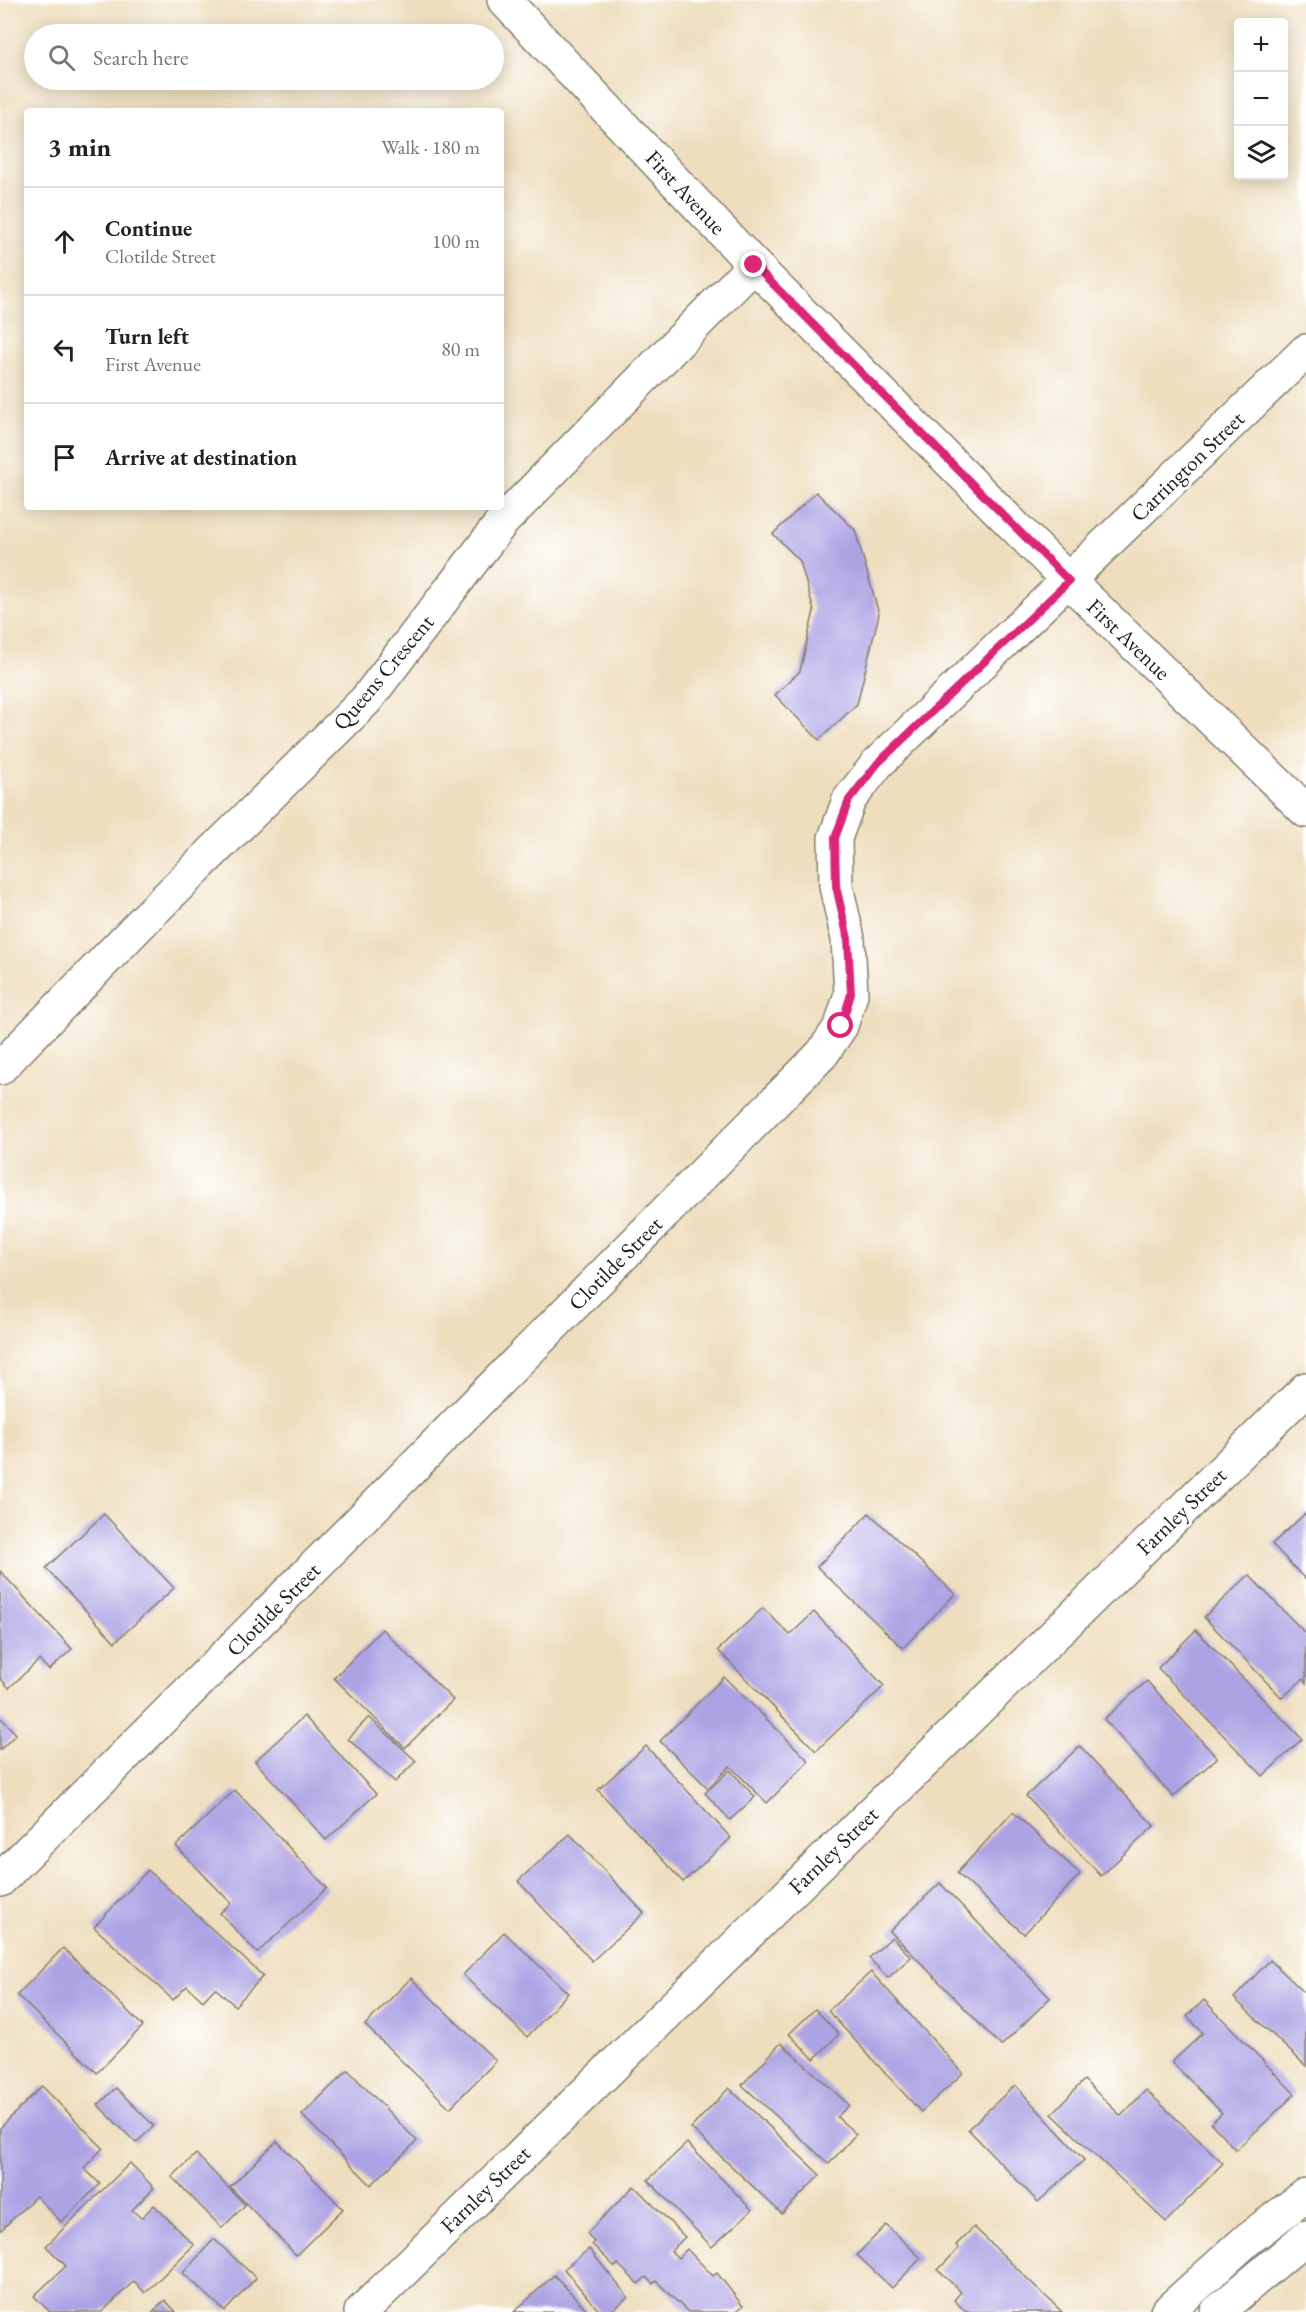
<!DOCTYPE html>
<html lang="en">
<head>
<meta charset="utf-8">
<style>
  body { margin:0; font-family:"EB Garamond",serif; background:#f2f2f2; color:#222 }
  .controls { position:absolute; right:18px; top:18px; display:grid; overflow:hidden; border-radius:6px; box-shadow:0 3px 15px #0003 }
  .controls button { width:54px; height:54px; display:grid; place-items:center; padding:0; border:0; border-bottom:2px solid #e0e0e0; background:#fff; color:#222; font:30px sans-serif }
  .stop { position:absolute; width:18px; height:18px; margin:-14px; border:4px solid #db2777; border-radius:50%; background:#fff }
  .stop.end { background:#db2777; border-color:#fff; box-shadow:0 2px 6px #0008 }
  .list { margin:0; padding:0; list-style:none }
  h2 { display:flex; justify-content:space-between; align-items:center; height:78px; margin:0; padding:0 24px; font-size:26px }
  h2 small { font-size:20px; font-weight:400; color:#767676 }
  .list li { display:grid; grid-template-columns:39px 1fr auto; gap:18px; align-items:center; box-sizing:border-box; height:108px; padding:0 24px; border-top:2px solid #e0e0e0 }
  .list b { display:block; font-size:22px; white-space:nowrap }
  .list p { margin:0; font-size:20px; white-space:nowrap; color:#767676 }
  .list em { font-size:20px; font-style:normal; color:#767676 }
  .icon { flex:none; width:33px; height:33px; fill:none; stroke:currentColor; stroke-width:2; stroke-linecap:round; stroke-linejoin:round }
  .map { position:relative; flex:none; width:1306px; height:2312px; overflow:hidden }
  .search { position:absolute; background:#fff; box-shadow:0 3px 15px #0003; left:24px; top:24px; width:480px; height:66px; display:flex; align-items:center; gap:15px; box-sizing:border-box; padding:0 21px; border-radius:33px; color:#767676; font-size:22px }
  .panel { position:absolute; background:#fff; box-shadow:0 3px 15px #0003; left:24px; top:108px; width:480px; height:402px; border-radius:6px }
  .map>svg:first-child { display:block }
  .building { fill:#ada3e4 }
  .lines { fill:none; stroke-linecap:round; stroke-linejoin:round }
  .minor-casing { stroke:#857d6d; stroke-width:36 }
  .tertiary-casing { stroke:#857d6d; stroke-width:36 }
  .minor { stroke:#fff; stroke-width:33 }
  .tertiary { stroke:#fff; stroke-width:33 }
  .route { stroke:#db2777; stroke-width:8 }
  .labels { text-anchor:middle; stroke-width:6; stroke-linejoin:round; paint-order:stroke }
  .street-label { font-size:22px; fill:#1c1c1c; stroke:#fff }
</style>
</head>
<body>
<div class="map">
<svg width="1306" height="2312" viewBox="0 0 1306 2312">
  <rect width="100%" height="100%" fill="#fff"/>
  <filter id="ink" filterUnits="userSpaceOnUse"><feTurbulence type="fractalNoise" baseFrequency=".0167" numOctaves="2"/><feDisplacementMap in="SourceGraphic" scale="12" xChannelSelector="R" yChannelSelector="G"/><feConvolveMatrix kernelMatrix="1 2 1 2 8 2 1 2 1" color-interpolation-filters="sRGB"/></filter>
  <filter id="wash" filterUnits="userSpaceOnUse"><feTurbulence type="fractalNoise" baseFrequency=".008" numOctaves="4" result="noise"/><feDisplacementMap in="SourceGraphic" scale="24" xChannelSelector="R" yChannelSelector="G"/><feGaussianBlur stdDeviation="1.35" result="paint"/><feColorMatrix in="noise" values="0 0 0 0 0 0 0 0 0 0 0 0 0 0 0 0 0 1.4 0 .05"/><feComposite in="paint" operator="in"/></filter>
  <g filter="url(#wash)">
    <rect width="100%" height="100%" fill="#eedebe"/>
    <g id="blocks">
      <g class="building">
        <polygon points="816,492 855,530 879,614 857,704 819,740 775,695 800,671 814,611 800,561 773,534"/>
        <polygon points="869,1513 955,1594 903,1648 817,1567"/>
        <polygon points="1306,1513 1306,1580 1272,1544"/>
        <polygon points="104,1514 174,1588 115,1642 46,1568"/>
        <polygon points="0,1571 72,1649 49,1670 39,1660 9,1688 0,1678"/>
        <polygon points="1249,1575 1306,1634 1306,1683 1303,1679 1282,1698 1204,1617"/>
        <polygon points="763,1608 790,1635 814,1612 884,1686 816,1751 718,1650"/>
        <polygon points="382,1629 453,1700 405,1748 334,1678"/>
        <polygon points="1196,1630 1302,1739 1263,1776 1158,1668"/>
        <polygon points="724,1677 809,1761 767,1803 730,1766 708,1788 660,1741"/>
        <polygon points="1147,1681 1217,1758 1173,1797 1104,1719"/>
        <polygon points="304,1716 376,1794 326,1840 255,1761"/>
        <polygon points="0,1717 16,1734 0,1750"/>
        <polygon points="369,1717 416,1761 395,1782 348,1739"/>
        <polygon points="646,1746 731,1838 683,1882 598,1790"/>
        <polygon points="1080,1746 1154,1826 1101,1876 1026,1796"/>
        <polygon points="730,1770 755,1797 730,1820 705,1793"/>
        <polygon points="235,1790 327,1888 257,1953 220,1913 231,1903 176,1846"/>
        <polygon points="1013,1812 1080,1874 1024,1934 957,1873"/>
        <polygon points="570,1834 644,1913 592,1961 518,1881"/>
        <polygon points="148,1870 263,1976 235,2006 215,1988 203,2001 187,1986 173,2000 94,1927"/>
        <polygon points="940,1883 1050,1998 1001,2046 890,1931"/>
        <polygon points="504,1932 568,1993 527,2037 463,1975"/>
        <polygon points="892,1937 911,1957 888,1978 869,1958"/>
        <polygon points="63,1948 143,2026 97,2073 17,1995"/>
        <polygon points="1270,1960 1306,1994 1306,2066 1234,1998"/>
        <polygon points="871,1972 963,2073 921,2112 828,2011"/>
        <polygon points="411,1978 496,2061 450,2108 365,2025"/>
        <polygon points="1204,2000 1295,2094 1236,2150 1211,2123 1222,2113 1172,2062 1203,2033 1187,2016"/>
        <polygon points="815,2009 839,2034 814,2059 789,2034"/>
        <polygon points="781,2043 849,2105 837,2117 856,2134 829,2164 742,2085"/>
        <polygon points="348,2070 417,2141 371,2185 302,2115"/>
        <polygon points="1084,2080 1121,2116 1146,2090 1223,2163 1166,2222 1052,2114"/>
        <polygon points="1015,2085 1084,2160 1038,2202 968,2129"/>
        <polygon points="42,2086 103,2148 84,2168 100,2184 61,2222 36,2196 0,2231 0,2128"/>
        <polygon points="116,2088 154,2126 136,2143 98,2105"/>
        <polygon points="729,2088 820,2175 782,2214 691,2128"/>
        <polygon points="277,2141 343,2209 296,2255 230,2187"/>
        <polygon points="687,2143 752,2210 712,2247 648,2180"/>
        <polygon points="196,2154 245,2205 222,2228 172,2177"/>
        <polygon points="130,2163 154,2188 132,2210 141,2218 154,2205 194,2245 145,2293 134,2281 102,2312 50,2312 34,2296 66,2266 46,2246"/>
        <polygon points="634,2186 685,2237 671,2251 678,2258 687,2249 713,2276 717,2273 743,2306 735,2312 688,2312 656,2281 653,2284 646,2277 638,2284 618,2264 615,2267 592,2244 594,2242 587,2233"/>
        <polygon points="886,2225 921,2258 892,2288 857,2255"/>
        <polygon points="974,2227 1062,2312 966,2312 954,2300 961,2292 938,2270 959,2248 956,2245"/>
        <polygon points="214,2239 256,2278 225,2311 183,2273"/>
        <polygon points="589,2249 628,2297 610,2312 600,2312 564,2269"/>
        <polygon points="554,2275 589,2312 514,2312"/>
        <polygon points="165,2300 176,2312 153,2312"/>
      </g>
    </g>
  </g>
  <g filter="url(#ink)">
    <use href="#blocks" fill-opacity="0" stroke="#857d6d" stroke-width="1.5"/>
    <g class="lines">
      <g class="minor-casing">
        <g id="minor">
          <polyline points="504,0 754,265 1069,581 1306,811"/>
          <polyline points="0,1068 146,918 366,700 502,522 754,265"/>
          <polyline points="0,1880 331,1550 822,1054 841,1026 851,994 848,939 836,886 835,838 849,800 878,763 1306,351"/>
          <polyline points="361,2312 1306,1389"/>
        </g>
      </g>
      <g class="tertiary-casing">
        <g id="tertiary">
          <polyline points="1167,2312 1248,2239 1306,2195"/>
          <polyline points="1217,2312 1306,2237"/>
        </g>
      </g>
      <use href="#minor" class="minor"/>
      <use href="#tertiary" class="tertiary"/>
    </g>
  </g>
  <g class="lines" filter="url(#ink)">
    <polyline class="route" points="754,265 1069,581 878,763 849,800 835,838 836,886 848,939 851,994 841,1026"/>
  </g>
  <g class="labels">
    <g class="street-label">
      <text transform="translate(686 192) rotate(47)" y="8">First Avenue</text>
      <text transform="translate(1187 466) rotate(-44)" y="8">Carrington Street</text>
      <text transform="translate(1129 639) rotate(44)" y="8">First Avenue</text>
      <text transform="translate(383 672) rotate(-50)" y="8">Queens Crescent</text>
      <text transform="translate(615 1263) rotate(-45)" y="8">Clotilde Street</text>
      <text transform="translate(1181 1511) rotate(-44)" y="8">Farnley Street</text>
      <text transform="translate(273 1609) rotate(-45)" y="8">Clotilde Street</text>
      <text transform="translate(833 1850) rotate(-44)" y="8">Farnley Street</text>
      <text transform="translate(485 2189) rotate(-44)" y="8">Farnley Street</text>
    </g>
  </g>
</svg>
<div class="controls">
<button>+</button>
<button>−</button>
<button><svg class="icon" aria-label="layers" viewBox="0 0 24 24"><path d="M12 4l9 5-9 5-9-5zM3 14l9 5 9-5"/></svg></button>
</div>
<div class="stop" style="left:841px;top:1026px"></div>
<div class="stop end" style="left:754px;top:265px"></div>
<div class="search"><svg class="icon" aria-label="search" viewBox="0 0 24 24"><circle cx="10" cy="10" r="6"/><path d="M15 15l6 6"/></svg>Search here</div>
<section class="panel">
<h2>3 min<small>Walk · 180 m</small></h2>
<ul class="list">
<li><svg class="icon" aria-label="ahead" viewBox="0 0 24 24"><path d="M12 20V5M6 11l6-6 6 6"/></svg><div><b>Continue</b><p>Clotilde Street</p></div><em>100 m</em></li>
<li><svg class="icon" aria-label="left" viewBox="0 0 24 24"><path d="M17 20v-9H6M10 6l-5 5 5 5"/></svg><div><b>Turn left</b><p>First Avenue</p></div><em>80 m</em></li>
<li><svg class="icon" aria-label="arrive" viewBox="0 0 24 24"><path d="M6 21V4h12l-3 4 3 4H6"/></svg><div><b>Arrive at destination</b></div></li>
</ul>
</section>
</div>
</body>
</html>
